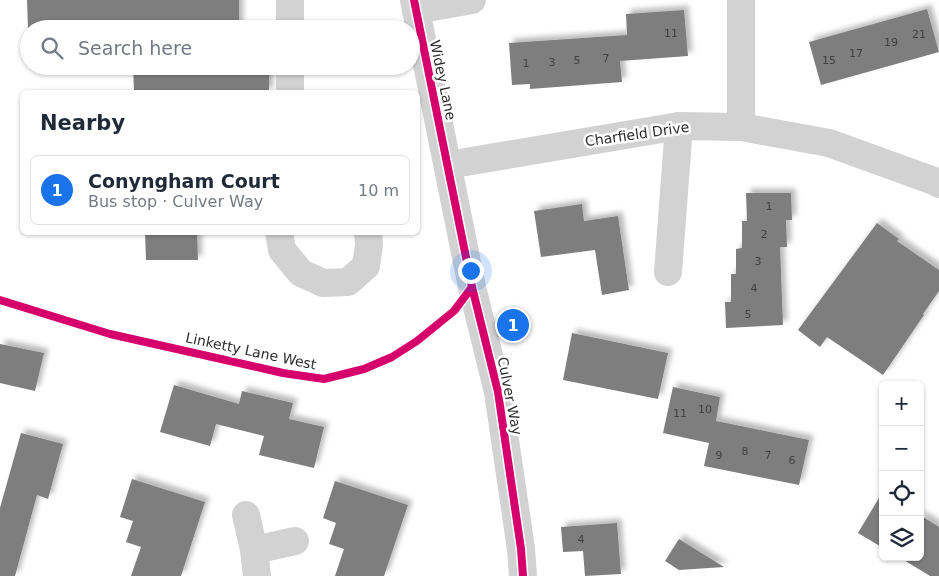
<!DOCTYPE html>
<html lang="en">
<head>
<meta charset="utf-8">
<style>
  body { margin:0; font-family:"DejaVu Sans",sans-serif; background:#f6f6f7; color:#1f2937 }
  .controls { position:absolute; right:15px; bottom:15px; display:grid; overflow:hidden; border-radius:8px; box-shadow:0 1px 4px #0004 }
  .controls button { width:45px; height:45px; display:grid; place-items:center; padding:0; border:0; border-bottom:1px solid #e0e1e3; background:#fff; color:#1f2937; font:25px sans-serif }
  .you { position:absolute; left:470px; top:270px; width:18px; height:18px; margin:-12px; border:4px solid #fff; border-radius:50%; background:#1a73e8; box-shadow:0 0 0 8px #1a73e833 }
  .badge { display:grid; place-items:center; width:32px; height:32px; border-radius:50%; background:#1a73e8; color:#fff; font-size:16px; font-weight:700 }
  .pin { position:absolute; translate:-50% -50%; border:2px solid #fff; box-shadow:0 1px 5px #0006 }
  .list { margin:0; padding:0; list-style:none }
  h2 { display:flex; justify-content:space-between; align-items:center; height:65px; margin:0; padding:0 20px; font-size:21px }
  h2 small { font-size:16px; font-weight:400; color:#747a83 }
  .list li { display:grid; grid-template-columns:32px 1fr auto; gap:15px; align-items:center; box-sizing:border-box; height:70px; margin:0 10px 10px; padding:0 10px; border:1px solid #e0e1e3; border-radius:8px }
  .list b { display:block; font-size:19px; white-space:nowrap }
  .list p { margin:0; font-size:16px; white-space:nowrap; color:#747a83 }
  .list em { font-size:16px; font-style:normal; color:#747a83 }
  .icon { flex:none; width:28px; height:28px; fill:none; stroke:currentColor; stroke-width:2; stroke-linecap:round; stroke-linejoin:round }
  .map { position:relative; flex:none; width:939px; height:576px; overflow:hidden }
  .search { position:absolute; background:#fff; box-shadow:0 1px 4px #0004; left:20px; top:20px; width:400px; height:55px; display:flex; align-items:center; gap:12px; box-sizing:border-box; padding:0 18px; border-radius:28px; color:#747a83; font-size:19px }
  .panel { position:absolute; background:#fff; box-shadow:0 1px 4px #0004; left:20px; top:90px; width:400px; height:145px; border-radius:8px }
  .map>svg:first-child { display:block }
  .building { fill:#7e7e7e; filter:url(#shadow) }
  .lines { fill:none; stroke-linecap:round; stroke-linejoin:round }
  .minor { stroke:#d2d2d2; stroke-width:28 }
  .cycleway-casing { stroke:#fff; stroke-width:11 }
  .cycleway { stroke:#d6006c; stroke-width:8 }
  .labels { text-anchor:middle; stroke-width:5; stroke-linejoin:round; paint-order:stroke }
  .number-label { font-size:11px; fill:#414141 }
  .street-label { font-size:14px; fill:#2d2d2d; stroke:#fff }
</style>
</head>
<body>
<div class="map">
<svg width="939" height="576" viewBox="0 0 939 576">
  <defs>
    <filter id="shadow"><feDropShadow dx="4.5" dy="-4.5" stdDeviation="2.5" flood-color="#0004"/></filter>
  </defs>
  <rect width="100%" height="100%" fill="#fff"/>
  <g class="building">
    <polygon points="27,0 239,0 239,29 28,29"/>
    <polygon points="927,9 939,52 821,85 809,42"/>
    <polygon points="684,10 688,56 620,61 622,82 530,89 530,84 512,85 509,43 627,35 626,14"/>
    <polygon points="133,66 269,66 269,92 134,92"/>
    <polygon points="746,193 791,193 792,220 786,220 787,247 780,247 783,325 726,328 725,302 731,302 731,274 736,274 736,249 742,248 742,221 747,221"/>
    <polygon points="582,204 584,221 618,216 629,290 602,295 595,250 541,257 534,211"/>
    <polygon points="877,223 899,239 897,241 939,270 939,291 923,314 924,315 883,375 827,337 820,347 798,330"/>
    <polygon points="145,232 197,232 198,260 146,260"/>
    <polygon points="572,333 668,353 658,399 563,380"/>
    <polygon points="0,344 44,353 35,391 0,383"/>
    <polygon points="174,385 239,404 242,391 293,403 289,419 324,427 314,468 259,455 264,436 216,424 210,446 160,432"/>
    <polygon points="673,387 720,397 716,421 809,440 799,485 704,466 709,443 663,433"/>
    <polygon points="21,433 63,444 48,499 37,495 15,576 0,576 0,508"/>
    <polygon points="132,479 205,502 181,576 131,576 141,547 126,542 133,521 120,517"/>
    <polygon points="335,481 408,505 384,576 335,576 344,549 329,544 336,523 323,518"/>
    <polygon points="882,493 883,493 883,548 858,533"/>
    <polygon points="920,515 939,527 939,576 930,576 899,557 920,557"/>
    <polygon points="617,523 621,574 585,576 583,551 563,552 561,527"/>
    <polygon points="679,539 724,567 679,570 665,561"/>
  </g>
  <g class="lines">
    <g class="minor">
      <polyline points="290,0 290,29"/>
      <polyline points="414,0 472,287 498,392 521,549 523,576"/>
      <polyline points="741,0 741,127"/>
      <polyline points="416,10 472,0"/>
      <polyline points="290,66 290,92"/>
      <polyline points="448,165 679,126 741,127 829,143 934,181 939,184"/>
      <polyline points="279,232 282,250 301,273 323,283 348,282 366,266 369,245 368,232"/>
      <polyline points="668,272 679,126"/>
      <polyline points="246,515 254,550 257,576"/>
      <polyline points="254,550 295,541"/>
    </g>
    <g class="cycleway-casing">
      <g id="cycleway">
        <polyline points="414,0 472,287 498,392 521,549 523,576"/>
        <polyline points="0,300 110,334 283,373 324,379 364,369 392,357 417,341 454,311 472,287"/>
      </g>
    </g>
    <use href="#cycleway" class="cycleway"/>
  </g>
  <g class="labels">
    <g class="number-label">
      <text x="671" y="37">11</text>
      <text x="919" y="38">21</text>
      <text x="891" y="46">19</text>
      <text x="856" y="57">17</text>
      <text x="606" y="62">7</text>
      <text x="577" y="64">5</text>
      <text x="829" y="64">15</text>
      <text x="552" y="66">3</text>
      <text x="526" y="67">1</text>
      <text x="769" y="210">1</text>
      <text x="764" y="238">2</text>
      <text x="758" y="265">3</text>
      <text x="754" y="292">4</text>
      <text x="748" y="318">5</text>
      <text x="705" y="413">10</text>
      <text x="680" y="417">11</text>
      <text x="745" y="455">8</text>
      <text x="719" y="459">9</text>
      <text x="768" y="459">7</text>
      <text x="792" y="464">6</text>
      <text x="581" y="543">4</text>
    </g>
    <g class="street-label">
      <text transform="translate(443 80) rotate(78)" y="5">Widey Lane</text>
      <text transform="translate(637 134) rotate(-8)" y="5">Charfield Drive</text>
      <text transform="translate(251 351) rotate(12)" y="5">Linketty Lane West</text>
      <text transform="translate(510 396) rotate(79)" y="5">Culver Way</text>
    </g>
  </g>
</svg>
<div class="controls">
<button>+</button>
<button>−</button>
<button><svg class="icon" aria-label="locate" viewBox="0 0 24 24"><circle cx="12" cy="12" r="6"/><path d="M12 2v4M12 18v4M2 12h4M18 12h4"/></svg></button>
<button><svg class="icon" aria-label="layers" viewBox="0 0 24 24"><path d="M12 4l9 5-9 5-9-5zM3 14l9 5 9-5"/></svg></button>
</div>
<div class="you"></div>
<div class="pin badge" style="left:513px;top:325px">1</div>
<div class="search"><svg class="icon" aria-label="search" viewBox="0 0 24 24"><circle cx="10" cy="10" r="6"/><path d="M15 15l6 6"/></svg>Search here</div>
<section class="panel">
<h2>Nearby<small></small></h2>
<ul class="list">
<li><span class="badge">1</span><div><b>Conyngham Court</b><p>Bus stop · Culver Way</p></div><em>10 m</em></li>
</ul>
</section>
</div>
</body>
</html>
